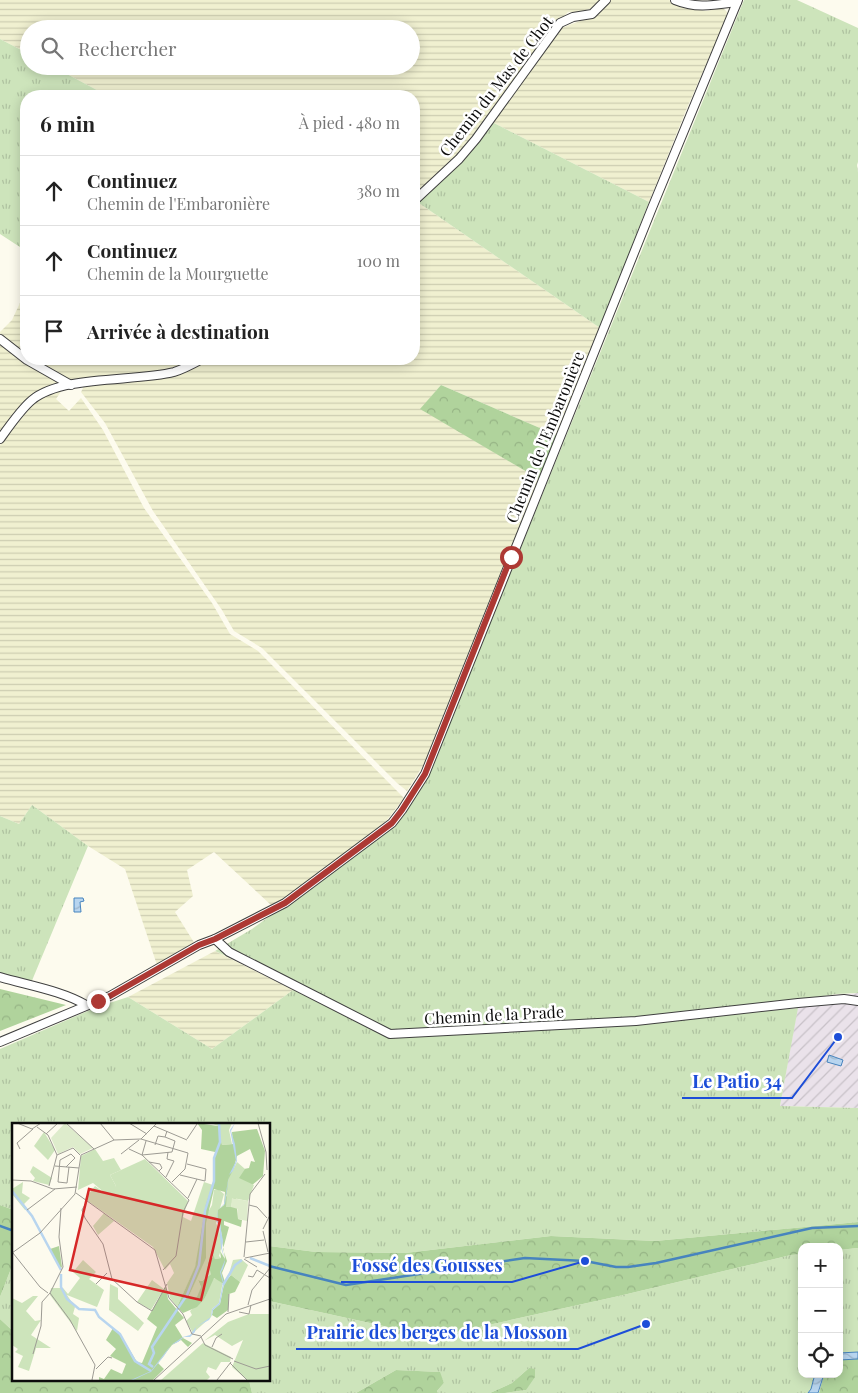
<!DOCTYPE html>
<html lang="fr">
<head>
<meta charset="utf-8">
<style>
  body { margin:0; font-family:"Playfair Display",serif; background:#f2f2f2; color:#222 }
  .controls { position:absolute; right:15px; bottom:15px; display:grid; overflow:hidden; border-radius:10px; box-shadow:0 2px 12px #0003 }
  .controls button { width:45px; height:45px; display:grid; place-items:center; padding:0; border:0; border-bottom:1px solid #e0e0e0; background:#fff; color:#222; font:25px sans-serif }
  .stop { position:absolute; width:15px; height:15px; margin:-11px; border:4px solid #ad3934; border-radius:50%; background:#fff }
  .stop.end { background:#ad3934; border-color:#fff; box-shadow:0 1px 5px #0008 }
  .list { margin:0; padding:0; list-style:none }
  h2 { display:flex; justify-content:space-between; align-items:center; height:65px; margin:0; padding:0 20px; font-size:21px }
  h2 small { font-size:16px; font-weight:400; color:#767676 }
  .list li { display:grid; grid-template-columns:32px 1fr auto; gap:15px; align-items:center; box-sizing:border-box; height:70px; padding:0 20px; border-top:1px solid #e0e0e0 }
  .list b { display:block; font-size:19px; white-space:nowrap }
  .list p { margin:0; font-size:16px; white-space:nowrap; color:#767676 }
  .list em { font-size:16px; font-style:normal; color:#767676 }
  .icon { flex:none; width:28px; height:28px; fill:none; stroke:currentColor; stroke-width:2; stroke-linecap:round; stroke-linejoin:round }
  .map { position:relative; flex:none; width:858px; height:1393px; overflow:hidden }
  .search { position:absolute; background:#fff; box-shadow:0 2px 12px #0003; left:20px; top:20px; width:400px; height:55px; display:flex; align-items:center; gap:12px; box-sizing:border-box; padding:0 18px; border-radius:28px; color:#767676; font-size:19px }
  .panel { position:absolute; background:#fff; box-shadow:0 2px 12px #0003; left:20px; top:90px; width:400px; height:275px; border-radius:20px }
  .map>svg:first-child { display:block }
  .industrial { fill:url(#industrial-furrows) }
  .farmland { fill:url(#farmland-rules) }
  .grass { fill:url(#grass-tufts) }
  .forest { fill:url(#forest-crowns) }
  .water { fill:url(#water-waves); stroke:#4784be }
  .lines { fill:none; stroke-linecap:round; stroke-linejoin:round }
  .stream { stroke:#4784be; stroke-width:2.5 }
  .street-casing { stroke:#3f3f3f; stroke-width:10 }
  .street { stroke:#fff; stroke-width:8 }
  .route { stroke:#ad3934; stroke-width:6 }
  .labels { text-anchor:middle; stroke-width:5; stroke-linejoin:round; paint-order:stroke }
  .street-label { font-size:16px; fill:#0c0c0c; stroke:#fff }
  .inset-river { fill:none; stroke:#b8d5ef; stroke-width:2.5 }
  .inset-road { fill:none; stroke:#9d9b94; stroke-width:1 }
  .view { fill:#d62828; fill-opacity:0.15; stroke:#d62828; stroke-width:2.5 }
  .inset-edge { fill:none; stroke:#0c0c0c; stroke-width:2.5 }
  .leader { fill:none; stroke:#1d4ed8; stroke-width:2 }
  .callout-dot { fill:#1d4ed8; stroke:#fff; stroke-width:2 }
  .callout-label { font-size:18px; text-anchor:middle; font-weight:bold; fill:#1d4ed8; stroke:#fff; stroke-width:5; stroke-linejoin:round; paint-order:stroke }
</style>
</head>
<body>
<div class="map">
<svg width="858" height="1393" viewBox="0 0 858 1393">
  <defs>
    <pattern id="industrial-furrows" width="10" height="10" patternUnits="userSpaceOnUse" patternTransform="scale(1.25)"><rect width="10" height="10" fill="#eae2ea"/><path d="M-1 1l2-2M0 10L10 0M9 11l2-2" fill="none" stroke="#c8c1c8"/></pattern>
    <pattern id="farmland-rules" width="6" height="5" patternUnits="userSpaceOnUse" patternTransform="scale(1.25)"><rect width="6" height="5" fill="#f0f0d0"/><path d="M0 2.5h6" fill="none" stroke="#cdcdb1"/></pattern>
    <pattern id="grass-tufts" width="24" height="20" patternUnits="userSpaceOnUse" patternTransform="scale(1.25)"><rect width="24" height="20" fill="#cde4bb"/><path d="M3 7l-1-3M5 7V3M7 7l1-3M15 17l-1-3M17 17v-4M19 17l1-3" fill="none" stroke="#afc2a0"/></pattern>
    <pattern id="forest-crowns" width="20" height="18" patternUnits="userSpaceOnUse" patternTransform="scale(1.25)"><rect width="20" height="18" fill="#b0d39c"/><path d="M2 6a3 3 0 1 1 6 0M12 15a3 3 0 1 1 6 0" fill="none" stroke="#96b485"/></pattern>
    <pattern id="water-waves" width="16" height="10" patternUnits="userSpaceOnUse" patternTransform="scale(1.25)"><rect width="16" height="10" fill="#b8d5ef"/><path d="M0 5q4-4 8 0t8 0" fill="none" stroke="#9db6cc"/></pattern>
  </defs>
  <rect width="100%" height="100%" fill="#fdfbee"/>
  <polygon class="industrial" points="858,993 858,1108 780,1106 799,1000"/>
  <g class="farmland">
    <polygon points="0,0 601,0 593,8 579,12 568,12 558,22 474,136 456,156 414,196 414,96 108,96 52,66 411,66 411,29 29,29 29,54 0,39"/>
    <polygon points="611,0 669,0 681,7 706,11 723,8 727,12 726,19 687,108 649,202 492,122 561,28 594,16"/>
    <polygon points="416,201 600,328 556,435 441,385 421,409 539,479 424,764 407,791 397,783 262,648 234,631 222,610 153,511 105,423 81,392 84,386 147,380 187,370 209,359 414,359 414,204"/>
    <polygon points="26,290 26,356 27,359 61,385 37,393 0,439 0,332 12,320"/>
    <polygon points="31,359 198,359 179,367 146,373 66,380"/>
    <polygon points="62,390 56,399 69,411 81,398 103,430 144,508 212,603 230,634 258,651 404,798 387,820 371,834 282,901 272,906 214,852 187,870 193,896 175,912 195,944 157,965 125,869 88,846 32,805 19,824 0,816 0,445 34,403 43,397"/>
    <polygon points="215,951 293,990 212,1049 128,997"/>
  </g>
  <g class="grass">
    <polygon points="744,0 797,0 858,28 858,162 857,165 858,172 858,993 836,994 799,1000 616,1020 392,1032 215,951 252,929 394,826 413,801 428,775"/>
    <polygon points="0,39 29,54 29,66 52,66 108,96 26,96 26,251 0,234"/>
    <polygon points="492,122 649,202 600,328 416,201"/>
    <polygon points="32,805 88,846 31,983 0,975 0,816 19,824"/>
    <polygon points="293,990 389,1037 536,1030 728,1015 798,1008 780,1106 858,1108 858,1222 655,1241 551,1236 405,1253 316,1252 269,1246 269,1124 14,1124 14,1210 0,1205 0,1049 97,1007 128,997 212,1049"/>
    <polygon points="858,1248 858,1352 839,1353 839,1250"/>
    <polygon points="802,1254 802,1374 815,1374 811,1389 808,1393 505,1393 526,1390 529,1368 512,1383 490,1393 438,1393 437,1391 444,1383 439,1372 396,1370 356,1393 252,1393 249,1380 247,1379 269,1379 269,1301 434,1337 619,1296 791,1255"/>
    <polygon points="14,1261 14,1332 0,1319 0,1297"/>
  </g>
  <g class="forest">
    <polygon points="441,385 556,435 539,479 420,409"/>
    <polygon points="0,989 66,1005 0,1031"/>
    <polygon points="0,1205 14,1210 14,1261 0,1297"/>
    <polygon points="858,1222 858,1248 839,1250 839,1247 802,1247 802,1254 791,1255 619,1296 434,1337 269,1301 269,1246 316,1252 405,1253 551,1236 655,1241"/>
    <polygon points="0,1319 14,1332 14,1379 247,1379 249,1380 252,1393 0,1393"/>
    <polygon points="858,1359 858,1393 819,1393 824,1374 839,1374 839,1360"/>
    <polygon points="529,1368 535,1369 535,1377 526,1390 505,1393 490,1393 512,1383"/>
    <polygon points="396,1370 440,1372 444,1383 437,1391 438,1393 356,1393"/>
  </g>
  <g class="water">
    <polygon points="74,898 83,898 84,901 80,902 81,912 74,912"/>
    <polygon points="829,1055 843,1060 841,1066 827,1062"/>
    <polygon points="858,1352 858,1359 839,1360 839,1353"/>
    <polygon points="815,1374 824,1374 818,1393 808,1393 811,1389"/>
  </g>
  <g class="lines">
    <g class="stream">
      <polyline points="0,1226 14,1231"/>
      <polyline points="269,1266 346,1285 525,1258 585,1261 616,1267 628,1267 656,1263 812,1228 858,1226"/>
    </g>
    <g class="street-casing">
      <g id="street">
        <path d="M675 0C697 9 714 5 737 2"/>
        <polyline points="414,201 459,159 476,139 560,23 573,17 592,14 606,0"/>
        <polyline points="0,339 27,360 71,385"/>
        <path d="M0 439C8 428 21 409 32 400 62 375 135 382 174 372 184 369 193 364 202 359"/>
        <polyline points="215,939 229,952 390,1034 636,1021 798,1003 844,999 858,1001"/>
        <path d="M0 977C27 985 63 991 86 1005"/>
        <polyline points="0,1042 110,996 199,945 215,939 285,903 392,823 402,810 425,774 652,208 738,0"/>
      </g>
    </g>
    <use href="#street" class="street"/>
  </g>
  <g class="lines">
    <polyline class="route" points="98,1001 110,996 199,945 215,939 285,903 392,823 402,810 425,774 511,557"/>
  </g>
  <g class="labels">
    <g class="street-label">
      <text transform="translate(496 86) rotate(-52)" y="6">Chemin du Mas de Chot</text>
      <text transform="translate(545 437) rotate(-68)" y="6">Chemin de l'Embaronière</text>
      <text transform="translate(494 1015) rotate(-3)" y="6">Chemin de la Prade</text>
    </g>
  </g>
  <g transform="translate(12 1123)">
    <rect width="258" height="258" fill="#fdfbee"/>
    <path d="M220 0 217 7 220 21 210 22 206 3 199 0ZM32 9 43 27 36 37 22 23ZM133 36 176 78 171 94 179 98 192 59 201 62 183 145 165 184 158 175 155 160 162 150 158 141 153 147 141 124 73 76 83 63 93 70 104 63 98 52ZM21 43 40 55 37 62 21 58 23 55 18 49ZM11 59 10 70 18 75 12 81 15 86 13 87 0 71V66ZM206 66 212 71 204 100 211 119 207 133 209 135 203 136 200 131 199 151 190 158 186 157 189 164 186 174 181 176 177 173 184 156 195 91 200 82 202 67ZM92 90 102 98 86 112 81 103ZM229 136 236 142 228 159 219 152 216 154 221 137ZM71 137 84 149 77 156 92 167 85 184 55 172 63 184 61 191 67 195 65 208 38 172 39 165H51L56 171 68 155 61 149ZM201 155 211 158 207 180 200 186 199 194 181 210 174 198 180 192 178 188 193 175ZM140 157 152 166 139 187 125 179ZM98 161 106 165V176L132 200 126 208 97 187ZM21 173H26L14 188 23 198 29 197 19 212 39 225H24L17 248 6 244 11 233 3 229 6 226 0 222V175L10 180ZM237 191H257V257H235L220 244 231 217 220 223 203 212 192 218 216 199ZM191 220 219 234 218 239H209L204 247 196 244 194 249 198 254 195 257H149Z" fill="#cde4bb"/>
    <path d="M185 0 206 3 210 22 221 21 220 9 245 6 253 28 251 53 214 84H225L226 96 230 97 229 104 212 98V102L217 104 211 126 215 138 210 150 213 159 219 152 228 159 223 169 217 171 216 187 205 195 200 192 201 187 208 181 212 161 202 155 193 175 185 184 171 190 165 184 183 144 194 81 203 54V29L189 26 190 7ZM238 26 243 39 239 38 237 45 232 46 214 74 225 33ZM202 66 213 69 212 82 206 87 205 98 208 101 213 136 208 128 209 135 203 136 199 127 201 134 196 140 199 151 190 158 186 157 189 164 185 174 181 176 177 173 194 135V100ZM47 123 50 144 48 146 38 126ZM154 163 156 176 172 195 163 202 171 215 180 220 176 224 169 217 160 222 146 240 152 246 141 257H87V254L92 256 99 246 110 251 114 241 98 233 104 226 94 217 101 205 107 209 125 239 130 240 145 204 135 196Z" fill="#b0d39c" fill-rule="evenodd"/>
    <path d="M83 26 91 38 102 35 109 47 98 52 104 63 100 70H93L81 60 66 67 69 33ZM225 39 233 46 227 55 242 62 236 78 221 75 219 84H214L216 57Z" fill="#cde4bb"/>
    <path d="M53 0 81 25 68 31 61 24 46 31 39 15ZM220 75 236 78 235 98 226 96V86L219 84Z" fill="#deeccc"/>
    <path d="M223 0 219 8 223 21 225 38 221 48 217 52 213 81 206 87 205 98 208 101 211 118 210 125 213 138 211 146 209 149 212 161 208 181 201 187 200 192 199 194 197 197 184 204 183 209 178 214H172L166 219 159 222 152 233 139 249 136 250 121 257H119L139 248 159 222 171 214 178 212 184 204 199 194 200 186 207 180 211 160 208 149 213 137 209 125 207 102 204 98 206 87 212 81 217 52 224 38 218 7Z" fill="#b8d5ef"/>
    <path class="inset-river" d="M0 68 20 93 49 147M238 135 258 143M49 151V164L55 176 67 186 83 187 87 194 108 211 123 238 139 248M211 162 223 142 230 137M141 244 137 241 142 230 140 224 175 172 187 142 193 88 202 58V35L208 19 207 0"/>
    <path class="inset-road" d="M5 0 20 6 29 0M54 0 82 26M88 0 102 17M117 0 135 11M246 0 254 29 255 47M142 3 175 17M25 4 36 12 45 32M34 11 46 0M129 16 176 30 173 46 160 59M175 16 185 1M134 18 130 32 160 29 163 18 153 14M143 22 146 13 153 14 155 8M8 26 5 20 21 6M117 26 130 32 177 77 171 89 164 133 151 147M109 31 127 17M45 32 61 25 68 32M137 39 148 41 150 45 147 48M43 43 67 45M54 44 63 35 59 31 48 37 46 59 55 60 57 44M168 52 193 58 194 46 175 41M154 54 162 38 155 36 156 29M0 57 19 58 41 66 65 64M37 63 45 32M64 70 143 127 157 175 171 191 180 211 189 213M176 75 185 56M75 78 70 87 73 95 91 121 100 156 125 179 140 188 155 161M237 82 245 84 255 95M49 85 47 114 51 144 38 170 58 197 83 242 80 257M15 87 43 66M251 106 258 92M251 108 256 129M234 119 252 117M0 130 28 110 63 71 69 32 102 17 129 16 145 0M1 130 28 164 36 170M232 134 238 71 253 51M233 135 258 130M232 136 245 144M236 153 241 154 245 147 258 155M84 161 95 150M236 182 240 167 258 145M216 189 217 171M227 189 237 191 239 182M189 214 193 222 221 236M200 224 204 215 210 211M21 231 29 203 30 179 38 170M222 238 244 246 258 243M218 240 235 257M84 246 96 234 100 235M142 257 214 191 258 176M205 257 219 239"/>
    <path class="view" d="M77 66 208 97 189 177 58 147Z"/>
    <rect width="258" height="258" class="inset-edge"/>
  </g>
  <path class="leader" d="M838 1037L792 1098H682M585 1261L512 1282H341M646 1324L578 1349H296"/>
  <g class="callout-dot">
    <circle cx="838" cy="1037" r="5"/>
    <circle cx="585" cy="1261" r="5"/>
    <circle cx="646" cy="1324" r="5"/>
  </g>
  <g class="callout-label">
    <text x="737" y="1088">Le Patio 34</text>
    <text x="427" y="1272">Fossé des Gousses</text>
    <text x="437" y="1339">Prairie des berges de la Mosson</text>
  </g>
</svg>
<div class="controls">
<button>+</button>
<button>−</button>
<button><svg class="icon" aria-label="locate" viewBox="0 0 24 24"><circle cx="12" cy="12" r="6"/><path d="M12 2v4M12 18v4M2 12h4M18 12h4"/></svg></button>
</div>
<div class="stop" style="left:511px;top:557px"></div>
<div class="stop end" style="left:98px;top:1001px"></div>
<div class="search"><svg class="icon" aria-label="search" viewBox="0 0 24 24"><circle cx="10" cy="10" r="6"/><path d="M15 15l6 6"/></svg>Rechercher</div>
<section class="panel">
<h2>6 min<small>À pied · 480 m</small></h2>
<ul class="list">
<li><svg class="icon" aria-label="ahead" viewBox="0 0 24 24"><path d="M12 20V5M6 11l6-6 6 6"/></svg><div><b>Continuez</b><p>Chemin de l'Embaronière</p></div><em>380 m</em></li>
<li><svg class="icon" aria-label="ahead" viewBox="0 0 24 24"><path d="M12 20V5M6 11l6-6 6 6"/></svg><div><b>Continuez</b><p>Chemin de la Mourguette</p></div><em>100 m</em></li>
<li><svg class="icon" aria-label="arrive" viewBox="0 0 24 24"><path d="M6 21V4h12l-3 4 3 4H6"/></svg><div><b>Arrivée à destination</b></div></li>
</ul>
</section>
</div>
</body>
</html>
